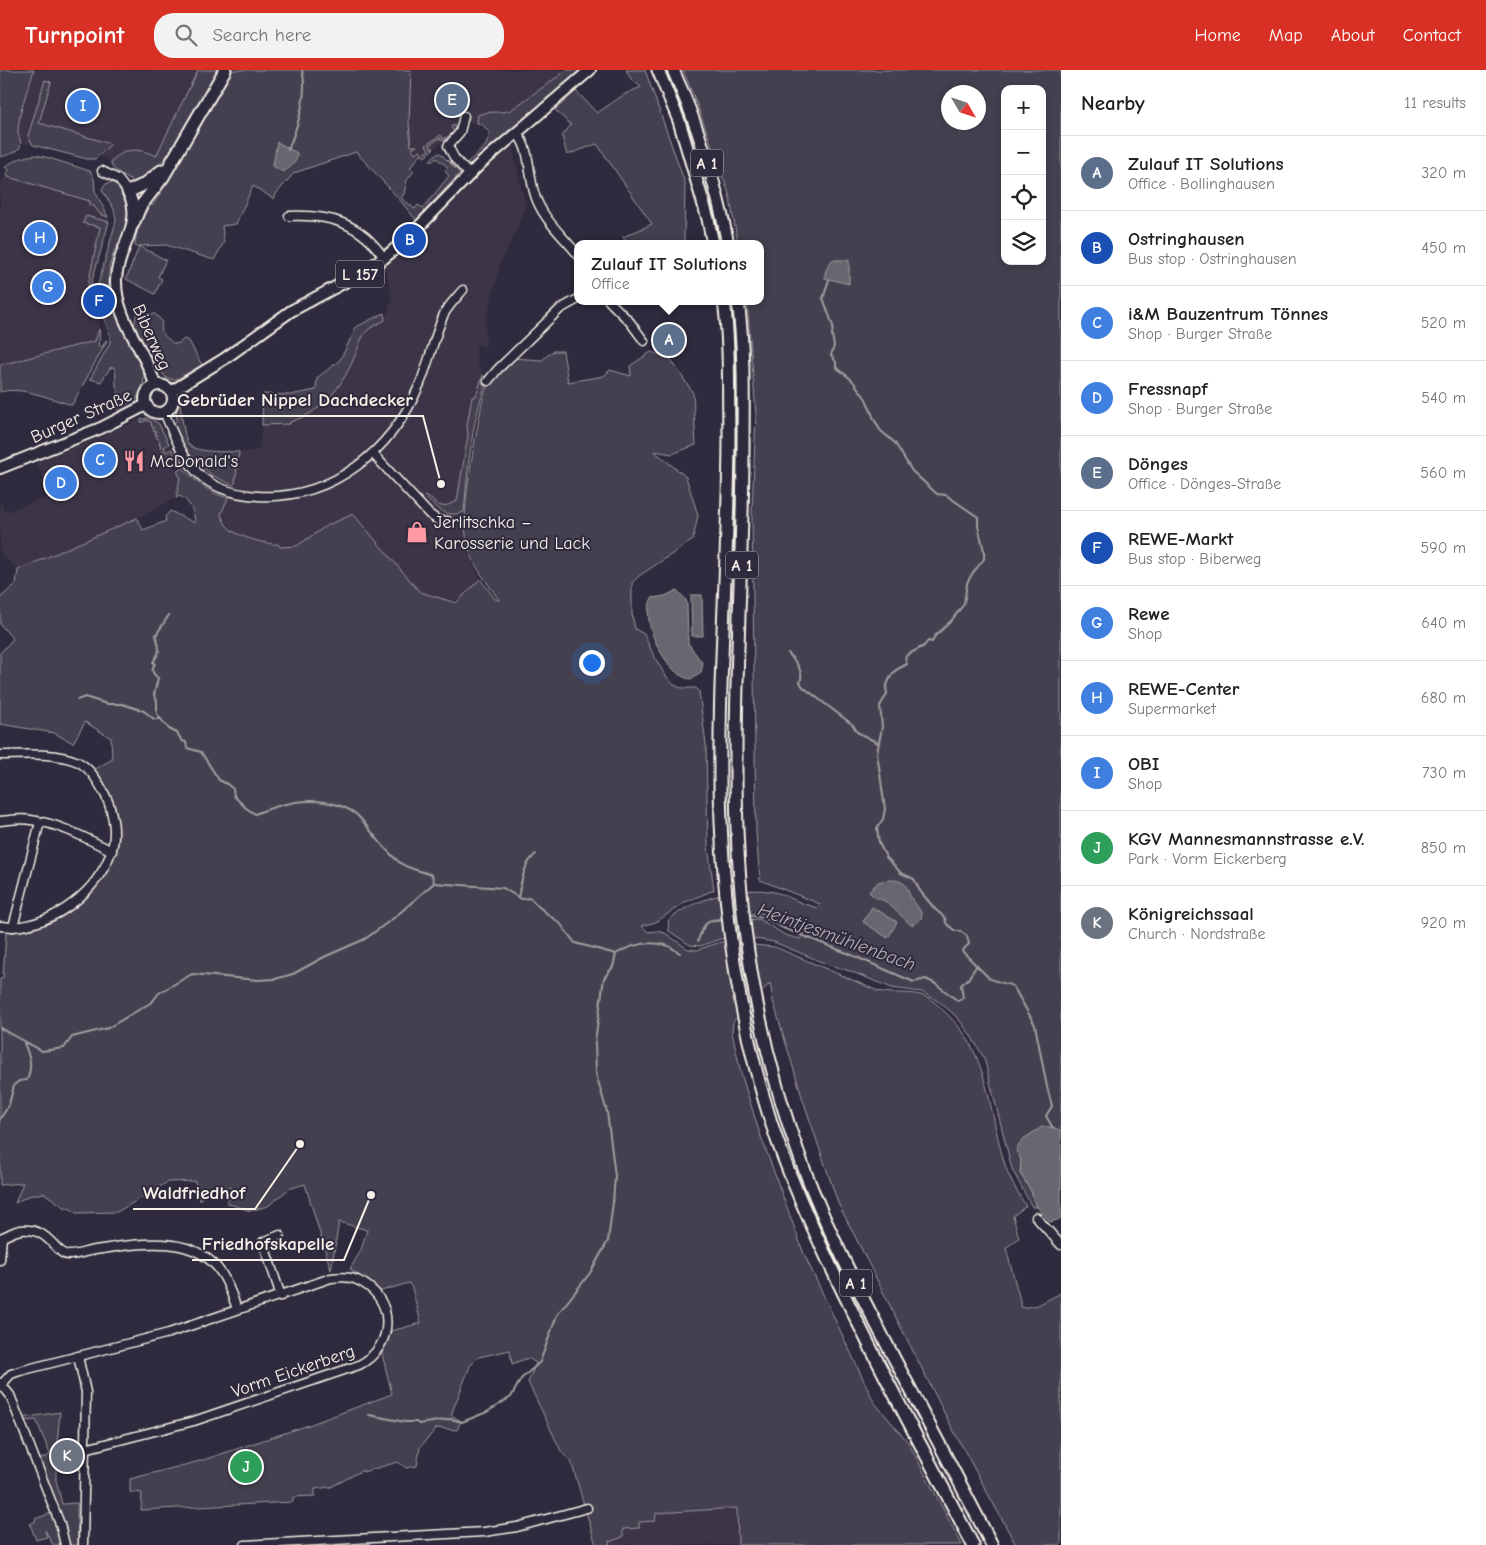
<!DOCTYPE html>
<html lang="en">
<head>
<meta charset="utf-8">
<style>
  body { margin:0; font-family:"Comic Neue",sans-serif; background:#f2f2f2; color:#222 }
  .controls { position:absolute; right:15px; top:15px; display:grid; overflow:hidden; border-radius:10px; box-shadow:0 2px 8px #0003 }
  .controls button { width:45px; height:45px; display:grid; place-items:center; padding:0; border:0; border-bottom:1px solid #e0e0e0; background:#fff; color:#222; font:25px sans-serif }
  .compass { position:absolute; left:941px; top:15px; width:45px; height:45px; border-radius:50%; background:#fff; box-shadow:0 2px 8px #0003; rotate:129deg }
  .you { position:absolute; left:591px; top:592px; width:18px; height:18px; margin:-12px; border:4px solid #fff; border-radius:50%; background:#1a73e8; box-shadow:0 0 0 8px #1a73e833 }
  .badge { display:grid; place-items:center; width:32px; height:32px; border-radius:50%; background:#d93025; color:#fff; font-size:16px; font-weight:700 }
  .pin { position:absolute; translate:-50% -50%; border:2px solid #fff; box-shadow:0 1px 5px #0006 }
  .popup { position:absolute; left:574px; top:170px; width:190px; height:65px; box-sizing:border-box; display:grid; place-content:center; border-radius:10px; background:#fff; filter:drop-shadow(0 1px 4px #0005); font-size:16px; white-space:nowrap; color:#767676 }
  .popup b { font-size:19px; color:#222 }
  .popup::after { content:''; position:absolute; left:50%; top:100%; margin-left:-10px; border:10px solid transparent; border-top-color:#fff }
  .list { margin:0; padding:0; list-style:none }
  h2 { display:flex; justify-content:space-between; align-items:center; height:65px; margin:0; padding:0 20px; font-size:21px }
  h2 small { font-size:16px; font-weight:400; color:#767676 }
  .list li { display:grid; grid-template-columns:32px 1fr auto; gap:15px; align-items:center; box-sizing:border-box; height:75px; padding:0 20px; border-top:1px solid #e0e0e0 }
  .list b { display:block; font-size:19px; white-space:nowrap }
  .list p { margin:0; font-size:16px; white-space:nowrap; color:#767676 }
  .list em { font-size:16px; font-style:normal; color:#767676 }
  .icon { flex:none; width:28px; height:28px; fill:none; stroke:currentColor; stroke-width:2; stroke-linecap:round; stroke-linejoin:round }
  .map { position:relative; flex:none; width:1061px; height:1475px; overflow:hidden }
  header { display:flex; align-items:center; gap:30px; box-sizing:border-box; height:70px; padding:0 25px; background:#d93025; color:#fff }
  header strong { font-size:24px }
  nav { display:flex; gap:28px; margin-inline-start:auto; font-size:18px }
  .search { width:350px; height:45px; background:#f2f2f2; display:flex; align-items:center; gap:12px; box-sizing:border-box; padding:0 18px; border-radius:20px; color:#767676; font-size:19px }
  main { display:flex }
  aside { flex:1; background:#fff }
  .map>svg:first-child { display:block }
  .built { fill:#3b3647 }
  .green { fill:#454050; stroke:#9c989c; fill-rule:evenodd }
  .water { fill:#6a6670; stroke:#a19ea0 }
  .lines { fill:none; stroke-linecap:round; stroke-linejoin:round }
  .stream { stroke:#a19ea0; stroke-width:2 }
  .minor-casing { stroke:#f4f1e8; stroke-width:11 }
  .major-casing { stroke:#f4f1e8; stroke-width:14 }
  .highway-casing { stroke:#f4f1e8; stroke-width:15 }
  .minor { stroke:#2f2a3d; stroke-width:8 }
  .major { stroke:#2f2a3d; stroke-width:10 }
  .highway { stroke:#2f2a3d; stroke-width:11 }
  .labels { text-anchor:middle; stroke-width:4; stroke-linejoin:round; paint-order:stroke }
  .shield { fill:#2f2a3d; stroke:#b9b5b5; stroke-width:1 }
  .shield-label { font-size:16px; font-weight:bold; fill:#f4f1e8 }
  .street-label { font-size:18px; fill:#f4f1e8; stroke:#2f2a3d }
  .poi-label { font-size:18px; fill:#f4f1e8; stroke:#2f2a3d; text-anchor:start }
  .water-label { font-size:19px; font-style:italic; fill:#b6b2b2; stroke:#2f2a3d }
  .leader { fill:none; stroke:#f4f1e8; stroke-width:2 }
  .callout-dot { fill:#f4f1e8; stroke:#2f2a3d; stroke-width:2 }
  .callout-label { font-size:19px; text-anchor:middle; font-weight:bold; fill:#f4f1e8; stroke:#2f2a3d; stroke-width:4; stroke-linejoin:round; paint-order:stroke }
</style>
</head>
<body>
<header>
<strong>Turnpoint</strong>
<div class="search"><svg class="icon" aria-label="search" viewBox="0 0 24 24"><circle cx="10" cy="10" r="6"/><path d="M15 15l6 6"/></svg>Search here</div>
<nav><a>Home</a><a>Map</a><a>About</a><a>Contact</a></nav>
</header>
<main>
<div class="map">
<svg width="1061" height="1475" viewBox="0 0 1061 1475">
  <rect width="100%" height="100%" fill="#2f2a3d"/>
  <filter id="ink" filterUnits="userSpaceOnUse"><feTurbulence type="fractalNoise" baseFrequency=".02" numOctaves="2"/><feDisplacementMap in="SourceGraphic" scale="10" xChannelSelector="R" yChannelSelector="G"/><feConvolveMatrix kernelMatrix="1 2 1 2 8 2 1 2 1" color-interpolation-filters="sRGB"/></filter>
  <g filter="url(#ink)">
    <g class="built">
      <polygon points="34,0 198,0 156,86 122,96 100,86 94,90 87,89 41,76 21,73 18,63 19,54"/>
      <polygon points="411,0 580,0 497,71 481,53 467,53 457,59 446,70 425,86 420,83 410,95 409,53"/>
      <polygon points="512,76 526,138 500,195 485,255 486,277 478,274 476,275 477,292 483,305 467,355 468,365 457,431 464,442 465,476 480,509 456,533 420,522 353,444 326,456 297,476 280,477 278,474 263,473 230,460 225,453 221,444 235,413 239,382 255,381 259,378 262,355 275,355 302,348 335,321 347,302 363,266 369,259 385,250 392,229 387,203 383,197 394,189 398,189 399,185 457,126"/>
      <polygon points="6,106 90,131 100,144 109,146 109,152 90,221 96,222 102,241 95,271 0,295 0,113"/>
      <polygon points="143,348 150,348 159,354 175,386 170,390 180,407 176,428 143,445 18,500 14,497 0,482 0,430 5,442 50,426 36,391 80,375"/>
      <polygon points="737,1438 738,1475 610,1475 609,1472 623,1467 623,1459 656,1443"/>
    </g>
    <g class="green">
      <path d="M0 0H34C28 19 19 41 18 61 18 67 24 74 18 80 14 83 5 86 0 87Z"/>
      <path d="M198 0H220C206 23 164 104 139 111 132 113 128 108 122 105 116 100 111 99 111 91 127 77 138 78 156 86Z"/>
      <path d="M232 0H411L409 53 411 76H417L412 79 415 83 420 80 423 84 429 80 426 75 441 65 444 69 454 62 451 57 454 55 457 60 444 71 440 68 430 75 431 78H434L425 87 421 84 410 98 414 101 407 110 404 124 401 128 415 139 418 135 423 138 449 106 445 101 448 97 436 88 432 92 430 90 435 85 440 83 460 103 416 150 399 129 356 82 294 103 276 124 274 129 253 116 236 154 222 156 224 172 214 190 166 175 139 176 166 190 158 207 162 209 155 224 126 209 139 177 135 176C135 163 143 146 150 135H153L171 106 185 78Z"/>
      <path d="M567 0H580L543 33 468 96 466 94 486 75 490 63 481 53 478 54 477 52 478 45C488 40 500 44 511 40Z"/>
      <polygon points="626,0 645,0 685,113 684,174 627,174 623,167 652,154 597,74 567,85 562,66 571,55 555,40 576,21 597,43 625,24 641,17 631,9"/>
      <path d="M683 0H1061V1061L1021 1090 1020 1103 1031 1121 1037 1137H1032L1012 1099 984 988 971 966 958 948 941 933 922 922 892 918 847 900 829 895 774 872 736 866 720 869 700 876 690 875 669 861 668 851C690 829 744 815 774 822 784 824 793 830 802 833 807 835 812 836 817 838L820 834 760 810 756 763 752 442 756 344 747 231H760V174H738L729 124 696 32ZM1005 19H1042V191H1005ZM948 22H978V52H948ZM760 843 779 849 805 861 800 869 785 865 759 849 708 852V850Z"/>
      <polygon points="45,10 51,12 39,53 111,74 95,89 87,89 33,75 28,66"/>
      <path d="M36 85 49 88 90 101 94 108 95 121 108 147 100 144 94 136 89 135 90 131 8 107 6 104 9 100 5 97C14 90 24 86 36 85Z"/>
      <path d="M111 112C117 113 119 117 122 122 135 143 126 159 118 179H115L110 194 108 213 112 231 129 273 142 295 144 307 143 315 136 331 131 336 119 342 115 337V332L119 328C119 323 117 320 116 315 115 308 117 304 114 297L110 298 101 312 90 309 110 273V265L96 222 116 151 114 139 102 120 104 115Z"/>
      <polygon points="86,146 109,152 89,221 87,220 100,157 83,153"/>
      <path d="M384 243 385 250C380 253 373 256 368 260 361 266 358 279 354 288 341 318 323 342 290 352V354L262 355 263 324 290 325 316 320 317 308 340 290 354 262V258Z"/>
      <path d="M147 244H155L162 251C159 264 165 266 174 274L179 273 184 269 189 271 202 295 181 307 174 310 166 308 159 299 156 300 151 287 134 258 136 245Z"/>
      <path d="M99 259 100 269 98 275 102 277 106 270 107 271 72 335C50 329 23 316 0 322V295L95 271Z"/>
      <path d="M553 281H563L568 312 604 306 610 300 631 306 630 296 651 282 670 288 693 323 696 375 672 384 654 381 686 407 698 445 693 470 639 506 632 513V544L635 559 644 564C649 576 664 609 676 616 682 619 689 618 696 618L699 621 706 675 708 776 714 820 685 832 656 852 642 856 648 862 657 861 665 863 688 879 697 880 721 872 775 877 878 921C893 925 909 921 924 926 932 929 939 936 945 942 953 950 961 958 967 968 989 1005 992 1051 1004 1092 1009 1108 1017 1122 1026 1136L1013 1146 1019 1168 1006 1178 1022 1238 1038 1235 1061 1223V1475H1016L951 1356 838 1133 803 1030 773 931 770 913 733 952 732 962 741 1003 759 1061 804 1184 874 1332 908 1372 962 1475H738L737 1438 656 1443 655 1451 639 1452V1458L623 1459V1467L609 1472 610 1475H596L571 1391 562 1383 528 1312 536 1293 528 1288 512 1294 510 1280 479 1287 470 1296 451 1345 461 1351 457 1360 437 1358 420 1377 417 1396 406 1398 398 1392 363 1402V1400L331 1417 315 1419V1426L293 1427V1432L141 1440 142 1423 130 1422V1409L200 1391 306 1356 392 1324 382 1284 391 1261 421 1253 412 1218 409 1213 381 1221 350 1199 361 1180 367 1160 339 1152 331 1200 305 1114 289 1119 268 1136 250 1141 227 1133 233 1118 218 1116 200 1130 195 1111 168 1112 117 1142 76 1143 71 1139 64 1137 44 1123 28 1126 15 1133 23 1113 0 1115V909L3 908 6 862C27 860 46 856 64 846 75 839 84 829 92 820 126 781 127 739 94 700L112 689 111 668 85 652 73 673 54 663 0 654V583L13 569 0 554V528L16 514 18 500 137 448 143 460 166 451 165 447 170 441 195 453C194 441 190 432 180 426L176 428 180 407 177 401 183 398C195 412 210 423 228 428L221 444C223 449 225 455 229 458 236 466 267 475 278 474L280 477 297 476 326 456 353 444 420 522 456 533 480 509 495 529 499 530C486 510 469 492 466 466 462 434 473 382 479 349 481 338 483 323 489 313 494 304 505 295 512 288L542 290Z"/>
      <path d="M483 305 487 311C471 352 468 398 464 442 448 449 435 437 424 426 442 432 434 442 457 431L468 365 467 355 472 327 476 326Z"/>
      <path d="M180 332C181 341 184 365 187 372 192 384 227 381 239 382L235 413 233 415 213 406 194 390 193 392 180 373 174 353 177 350 176 343Z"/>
      <polygon points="150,348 159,354 169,374 164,377 166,382 172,379 175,386 170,390 162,386 164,382 160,378 161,375 159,374 160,371 156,367 157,365 155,364 156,361 153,360 154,358 152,357 151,352 145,350 144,352 141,352 141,349"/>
      <polygon points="60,1342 56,1386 56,1410 62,1434 77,1433 78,1475 68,1475 38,1390 48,1386 50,1384 37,1352 36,1350 25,1351 22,1348"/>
      <polygon points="51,1443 59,1467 61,1475 53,1475 45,1460 47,1467 36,1470 30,1454 36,1451 35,1449"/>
    </g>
    <g class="water">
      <path d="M277 72 297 83C298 93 289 98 283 102L273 96Z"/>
      <path d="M832 190H849V214L825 208C824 201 828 196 832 190Z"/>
      <path d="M677 520 686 530 687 535 688 573 703 594 701 602 691 609C671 608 651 569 649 551 648 543 648 535 652 528L665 526Z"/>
      <polygon points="691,525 702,525 703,566 692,566"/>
      <path d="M888 810C893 810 899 810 903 813 908 816 908 823 911 827 918 839 931 848 911 855 902 847 895 839 886 832 878 827 876 830 869 822L878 812Z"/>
      <polygon points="872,837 897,852 888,868 863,852"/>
      <polygon points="1042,1057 1053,1057 1061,1061 1061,1149 1050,1152 1037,1137 1031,1121 1020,1103 1021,1090 1016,1079 1023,1069"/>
    </g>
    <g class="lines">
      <g class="stream">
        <path d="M288 80C297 58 309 24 302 0"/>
        <path d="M829 210C826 216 826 222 823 228L833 256 832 265 834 276 831 285 836 292V297L852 310 866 329 874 349 880 360 895 373 912 401 937 424 946 425 978 447V456L984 481V489L972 504 967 513 964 534 951 551 935 566 932 572 928 571 924 576 907 585 905 588 907 594 896 600 891 606 886 617 887 624 880 636 882 657 877 683 885 739 883 749 877 758 879 773 886 787 901 803 914 809 920 821 935 839 945 848 946 853 955 861H960L967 866 969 874 962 881C964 883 987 906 989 908 996 912 1006 913 1013 916L1035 955 1047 1017 1052 1036 1046 1046 1053 1058"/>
        <path d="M169 545 156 565C159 578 162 580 153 592L155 593C151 600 152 603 158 608L154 625 157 631V644L169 659 177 663 182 671 186 672 187 678 201 682 219 710 227 714 233 719 234 726 246 738 255 744C282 733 309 726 338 735 346 738 352 740 358 746 372 761 383 779 399 792 407 799 422 801 432 805L434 813"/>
        <path d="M788 583C795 591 805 602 800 612L803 617 853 655 857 662 878 673"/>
        <polyline points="77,630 85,627 107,634 122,634 144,641 154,649 160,649"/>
        <path d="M434 813 503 818 521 829 530 828 539 837 554 849 559 852 575 873 616 884C632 874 648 871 666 875 671 876 675 881 680 883"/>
        <path d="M518 827C522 811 523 794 536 784"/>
        <path d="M749 846C762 845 772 852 783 858L847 883 914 912 926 909 936 914 958 931 963 928 961 915 968 909 977 895"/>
        <path d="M698 871C704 853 704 851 724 849"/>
        <polyline points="0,958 42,981 64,978 72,967 108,958 152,932 159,923 192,904 258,910 275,909 293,904 324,887 365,869 395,847 434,813"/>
        <path d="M0 1049 9 1035 14 1015 19 1011 27 1010C33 995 30 988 24 973"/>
        <polyline points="369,1345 405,1352 416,1352 419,1354 451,1349 462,1352 487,1342 511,1327 521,1309 540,1292 557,1245 590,1203 608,1171 613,1132 615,1106 607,1042 596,1004 595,972 604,908 613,897 616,884"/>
      </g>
      <g class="minor-casing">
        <g id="minor">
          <polyline points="464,46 460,62 448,76 455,89 469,104"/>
          <path d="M517 63C533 83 527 111 538 133 547 153 565 168 578 185"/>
          <polyline points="102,101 118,109 128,122"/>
          <path d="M289 146C329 144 361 153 384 188"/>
          <polyline points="609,231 630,252 644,271"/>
          <polyline points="488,311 498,299 560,239 578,229"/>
          <path d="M164 342C185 393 198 422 258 426 332 430 391 381 419 316 429 293 434 267 444 244 449 235 456 228 463 220"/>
          <polyline points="373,384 429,444 439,451 448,451"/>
          <path d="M0 685C24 685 53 682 76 691 88 696 96 708 102 719 112 736 118 762 111 782 97 822 55 854 13 857"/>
          <path d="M0 751C10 750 21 748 31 750 58 753 88 769 112 781"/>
          <polyline points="0,856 13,857 40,752"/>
          <polyline points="1036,1147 1061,1175"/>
          <polyline points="280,1165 263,1172 281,1226"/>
          <path d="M0 1168C7 1166 13 1161 21 1160 50 1157 56 1186 69 1185 78 1185 87 1181 95 1180 137 1174 195 1162 222 1204 229 1215 233 1228 237 1239"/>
          <polyline points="0,1190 2,1168"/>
          <polyline points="78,1286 86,1322 83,1475"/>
          <polyline points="0,1313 10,1325 60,1454 65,1475"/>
          <path d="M2 1314 11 1304 20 1301 169 1263 331 1208C339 1207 349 1206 357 1210 396 1227 396 1276 359 1295L194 1351 85 1379"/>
          <polyline points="245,1475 484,1462 517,1457 587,1438"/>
        </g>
      </g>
      <g class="major-casing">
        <g id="major">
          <path d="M128 122C145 153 117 178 116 210 115 249 145 279 155 315"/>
          <circle cx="159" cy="329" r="14"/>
          <polyline points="172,321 224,289 291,241 356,206 384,188 408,168 479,95 590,0"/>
          <polyline points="0,398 101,358 146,335"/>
        </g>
      </g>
      <g class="highway-casing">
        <g id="highway">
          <polyline points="658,0 679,51 708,149 713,174"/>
          <path d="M673 0C698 55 716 114 728 174"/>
          <polyline points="128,122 145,114 161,101"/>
          <polyline points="133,154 140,137 163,107 225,0"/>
          <path d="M724 231C730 275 728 317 729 361 729 491 716 622 721 752 725 853 740 955 771 1052 787 1102 809 1150 831 1197 875 1291 925 1382 973 1475"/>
          <path d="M738 231C745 283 743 335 743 387 742 511 733 635 737 759 741 873 763 989 803 1096 828 1163 862 1227 895 1290 928 1352 960 1413 992 1475"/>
        </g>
      </g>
      <use href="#minor" class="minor"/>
      <use href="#major" class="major"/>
      <use href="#highway" class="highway"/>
    </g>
  </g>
  <defs>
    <g id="restaurant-bare" transform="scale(1.725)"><path d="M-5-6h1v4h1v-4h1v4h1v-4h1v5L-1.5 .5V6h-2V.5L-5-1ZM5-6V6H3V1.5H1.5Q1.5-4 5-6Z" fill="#ff9aa2" stroke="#2f2a3d" stroke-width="2.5" paint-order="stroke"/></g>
    <g id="shop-bare" transform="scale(1.725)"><path d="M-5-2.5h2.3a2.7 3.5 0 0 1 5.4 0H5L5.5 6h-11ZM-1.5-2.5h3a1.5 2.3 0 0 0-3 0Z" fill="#ff9aa2" stroke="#2f2a3d" stroke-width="2.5" paint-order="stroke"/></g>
  </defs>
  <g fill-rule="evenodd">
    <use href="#restaurant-bare" x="134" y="391"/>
    <use href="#shop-bare" x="417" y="462"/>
  </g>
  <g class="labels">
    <g class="shield">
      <rect x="691" y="79.5" width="32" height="27" rx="4"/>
      <rect x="336" y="190.5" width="48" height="27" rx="4"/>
      <rect x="726" y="481.5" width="32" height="27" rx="4"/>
      <rect x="840" y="1199.5" width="32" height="27" rx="4"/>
    </g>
    <g class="shield-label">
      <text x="707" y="99">A 1</text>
      <text x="360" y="210">L 157</text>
      <text x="742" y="501">A 1</text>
      <text x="856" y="1219">A 1</text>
    </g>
    <g class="street-label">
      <text transform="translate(152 267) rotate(66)" y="6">Biberweg</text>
      <text transform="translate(81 346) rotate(-24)" y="6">Burger Straße</text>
      <text transform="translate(293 1301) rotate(-19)" y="6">Vorm Eickerberg</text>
    </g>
    <g class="poi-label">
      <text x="150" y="397">McDonald's</text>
      <text x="434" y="458">Jerlitschka –<tspan x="434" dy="21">Karosserie und Lack</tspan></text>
    </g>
    <g class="water-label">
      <text transform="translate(837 866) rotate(20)" y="7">Heintjesmühlenbach</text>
    </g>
  </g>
  <path class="leader" d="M441 414L423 346H167M300 1074L255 1139H133M371 1125L344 1190H192"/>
  <g class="callout-dot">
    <circle cx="441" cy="414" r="5"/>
    <circle cx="300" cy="1074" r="5"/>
    <circle cx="371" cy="1125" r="5"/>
  </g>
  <g class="callout-label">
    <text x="295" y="336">Gebrüder Nippel Dachdecker</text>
    <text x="194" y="1129">Waldfriedhof</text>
    <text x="268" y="1180">Friedhofskapelle</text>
  </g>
</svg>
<div class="controls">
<button>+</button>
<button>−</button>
<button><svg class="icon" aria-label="locate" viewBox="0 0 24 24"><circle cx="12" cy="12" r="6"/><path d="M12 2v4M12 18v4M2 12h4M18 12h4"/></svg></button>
<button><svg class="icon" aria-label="layers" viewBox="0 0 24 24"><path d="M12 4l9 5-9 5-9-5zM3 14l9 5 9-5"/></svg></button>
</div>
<svg class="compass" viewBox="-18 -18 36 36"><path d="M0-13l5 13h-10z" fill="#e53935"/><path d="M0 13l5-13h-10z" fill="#767676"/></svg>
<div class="you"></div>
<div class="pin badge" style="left:669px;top:270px;background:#5c6f8a">A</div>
<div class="popup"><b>Zulauf IT Solutions</b>Office</div>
<div class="pin badge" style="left:410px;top:170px;background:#1a4fb4">B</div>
<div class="pin badge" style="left:100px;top:390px;background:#3f7fe0">C</div>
<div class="pin badge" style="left:61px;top:413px;background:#3f7fe0">D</div>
<div class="pin badge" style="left:452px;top:30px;background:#5c6f8a">E</div>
<div class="pin badge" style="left:99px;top:231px;background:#1a4fb4">F</div>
<div class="pin badge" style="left:48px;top:217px;background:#3f7fe0">G</div>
<div class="pin badge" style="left:40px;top:168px;background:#3f7fe0">H</div>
<div class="pin badge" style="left:83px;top:36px;background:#3f7fe0">I</div>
<div class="pin badge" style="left:246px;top:1397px;background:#2e9e5b">J</div>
<div class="pin badge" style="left:67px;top:1386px;background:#6b7280">K</div>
</div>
<aside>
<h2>Nearby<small>11 results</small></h2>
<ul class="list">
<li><span class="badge" style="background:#5c6f8a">A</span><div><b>Zulauf IT Solutions</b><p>Office · Bollinghausen</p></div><em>320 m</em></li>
<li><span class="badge" style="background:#1a4fb4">B</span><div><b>Ostringhausen</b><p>Bus stop · Ostringhausen</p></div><em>450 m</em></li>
<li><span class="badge" style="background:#3f7fe0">C</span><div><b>i&amp;M Bauzentrum Tönnes</b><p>Shop · Burger Straße</p></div><em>520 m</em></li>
<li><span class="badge" style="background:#3f7fe0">D</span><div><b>Fressnapf</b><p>Shop · Burger Straße</p></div><em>540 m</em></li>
<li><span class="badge" style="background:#5c6f8a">E</span><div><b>Dönges</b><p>Office · Dönges-Straße</p></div><em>560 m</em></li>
<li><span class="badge" style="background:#1a4fb4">F</span><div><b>REWE-Markt</b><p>Bus stop · Biberweg</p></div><em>590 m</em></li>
<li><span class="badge" style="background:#3f7fe0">G</span><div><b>Rewe</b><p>Shop</p></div><em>640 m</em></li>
<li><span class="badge" style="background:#3f7fe0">H</span><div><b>REWE-Center</b><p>Supermarket</p></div><em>680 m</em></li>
<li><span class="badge" style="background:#3f7fe0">I</span><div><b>OBI</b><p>Shop</p></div><em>730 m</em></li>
<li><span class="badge" style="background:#2e9e5b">J</span><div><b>KGV Mannesmannstrasse e.V.</b><p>Park · Vorm Eickerberg</p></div><em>850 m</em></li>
<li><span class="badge" style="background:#6b7280">K</span><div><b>Königreichssaal</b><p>Church · Nordstraße</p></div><em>920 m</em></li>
</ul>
</aside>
</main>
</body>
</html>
